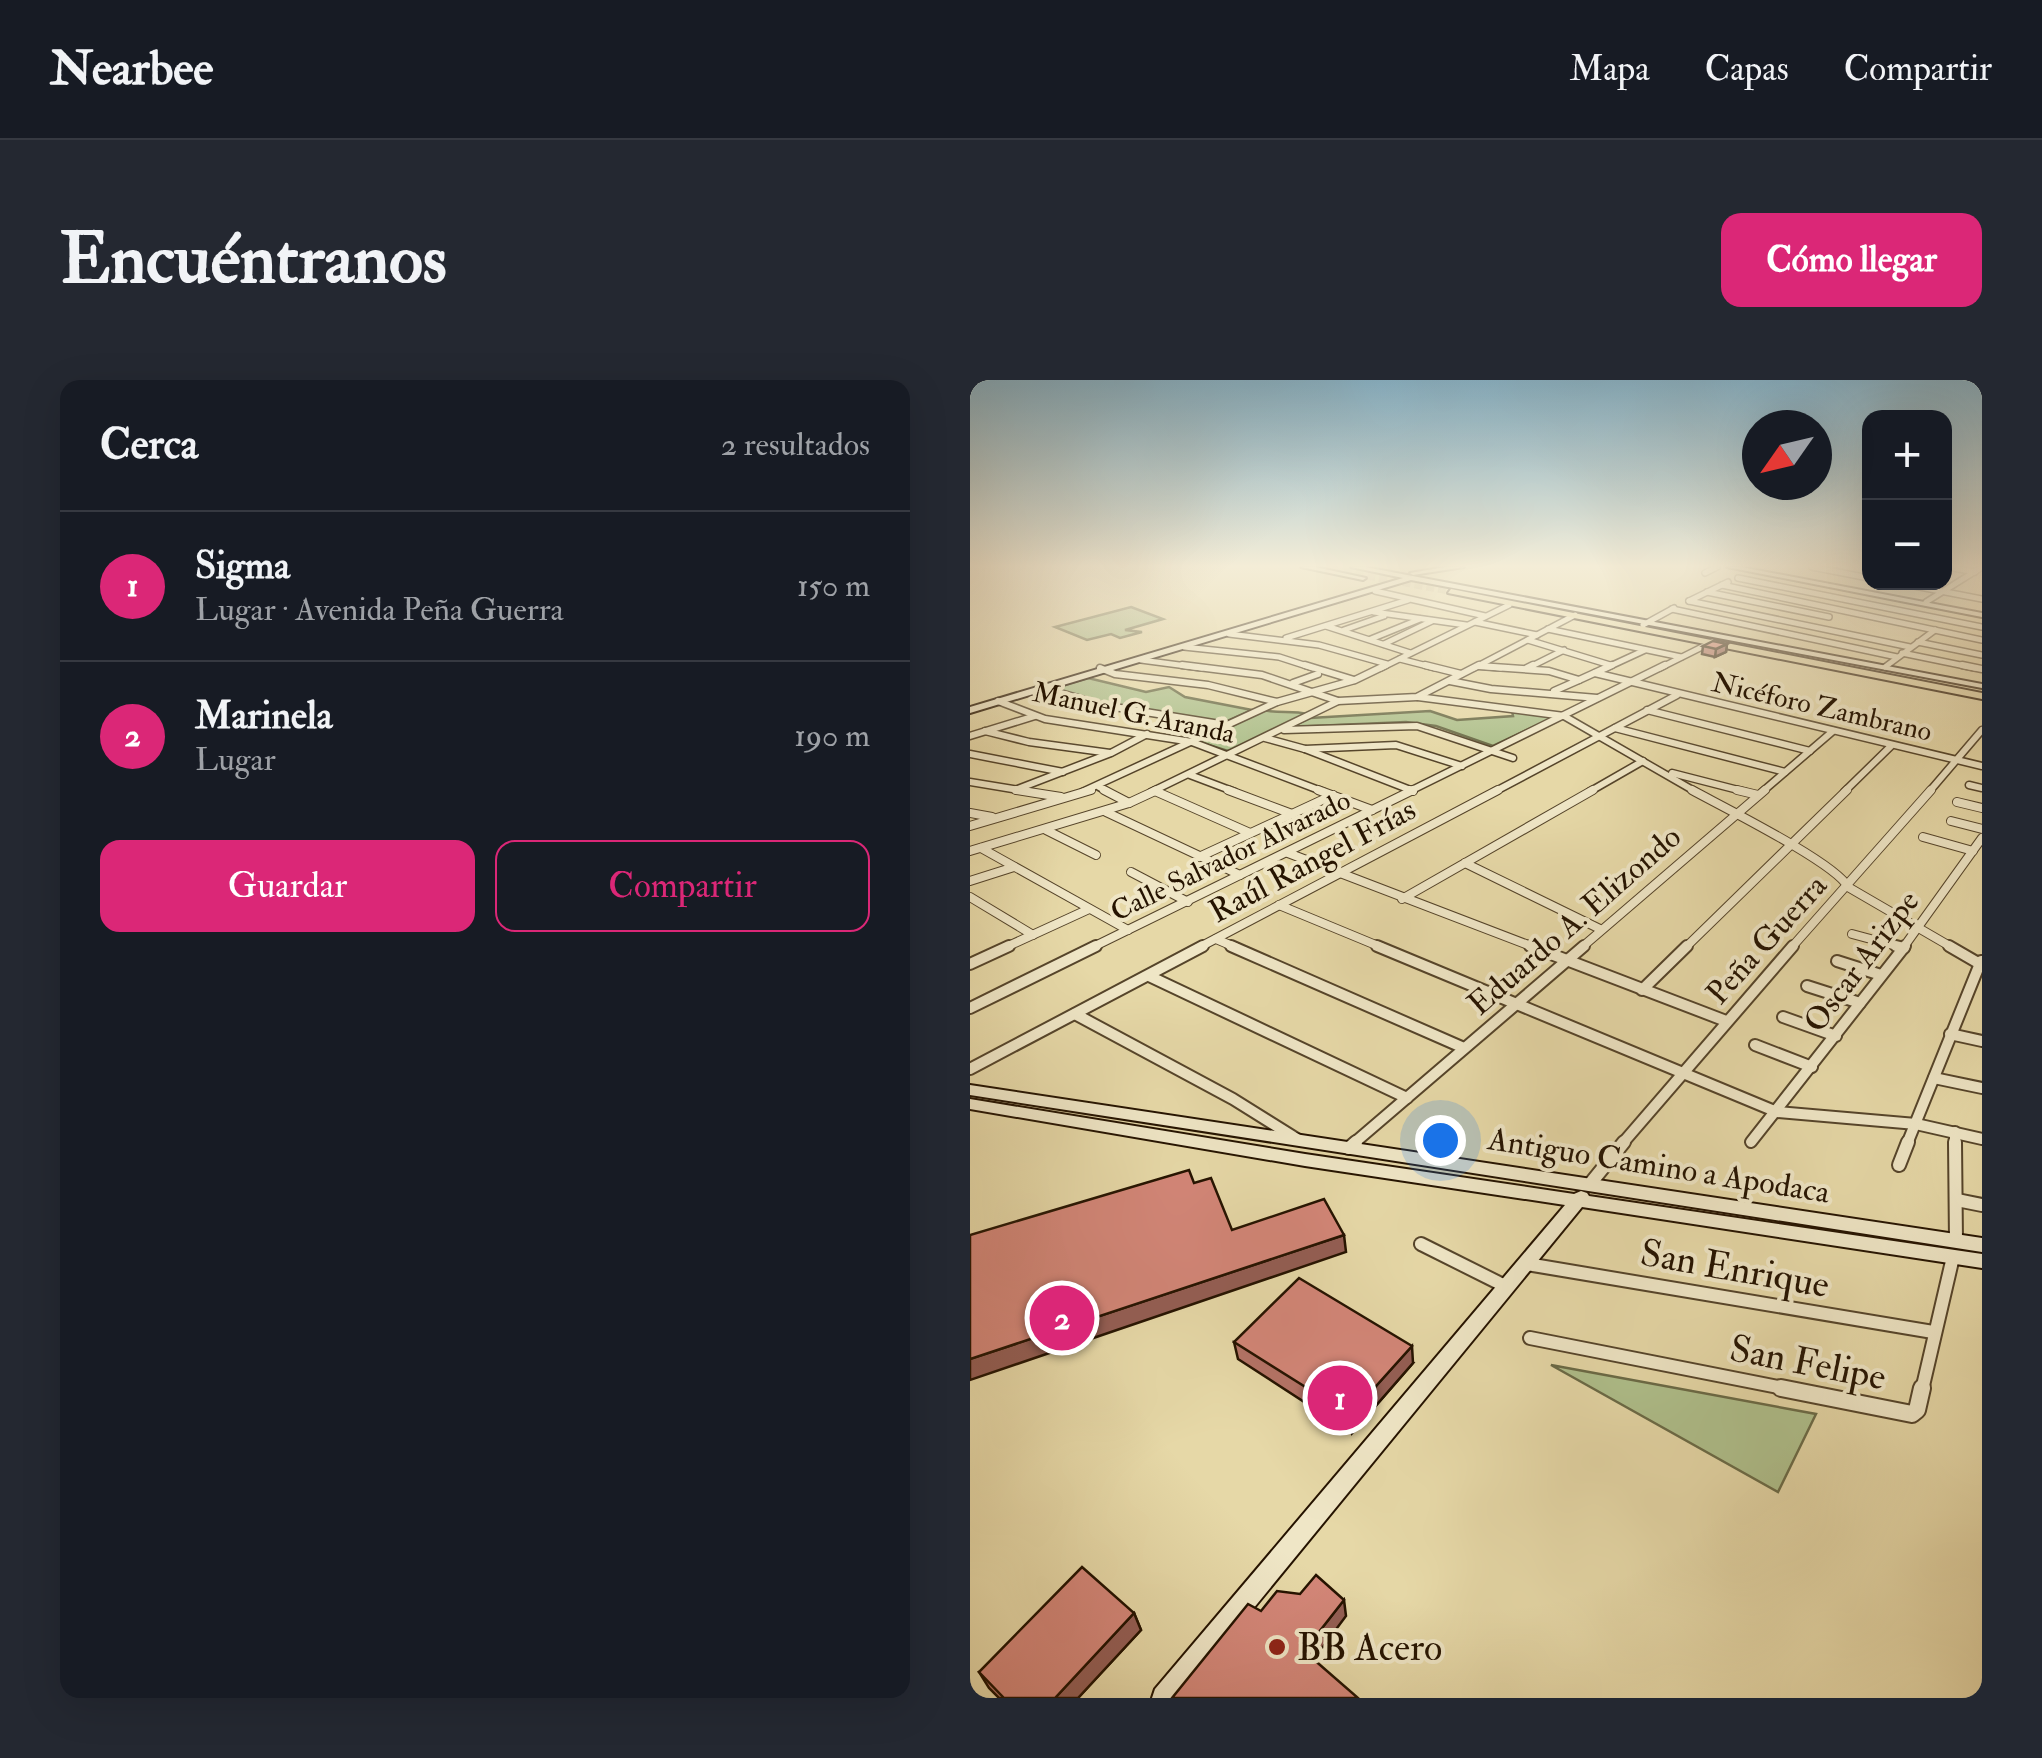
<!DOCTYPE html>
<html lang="es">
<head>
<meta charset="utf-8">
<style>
  body { margin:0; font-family:"IM FELL Double Pica",serif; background:#242831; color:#f1f3f6 }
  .controls { position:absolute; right:30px; top:30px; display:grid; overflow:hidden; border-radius:20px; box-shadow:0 10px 40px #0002 }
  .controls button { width:90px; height:90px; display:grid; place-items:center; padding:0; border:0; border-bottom:2px solid #363941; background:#171b24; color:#f1f3f6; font:50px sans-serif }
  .compass { position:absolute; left:772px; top:30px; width:90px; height:90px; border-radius:50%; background:#171b24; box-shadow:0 10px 40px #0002; rotate:236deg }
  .you { position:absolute; left:470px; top:760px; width:35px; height:35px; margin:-25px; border:8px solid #fff; border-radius:50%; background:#1a73e8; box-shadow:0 0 0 15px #1a73e833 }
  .badge { display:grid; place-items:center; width:65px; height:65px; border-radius:50%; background:#db2777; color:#fff; font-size:32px; font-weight:700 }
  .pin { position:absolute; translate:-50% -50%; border:5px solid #fff; box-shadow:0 2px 10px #0006 }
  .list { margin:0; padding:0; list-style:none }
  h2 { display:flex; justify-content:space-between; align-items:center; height:130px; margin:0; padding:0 40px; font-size:42px }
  h2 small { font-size:32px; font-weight:400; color:#9ea1a6 }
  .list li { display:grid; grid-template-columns:65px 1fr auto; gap:30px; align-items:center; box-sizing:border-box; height:150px; padding:0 40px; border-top:2px solid #363941 }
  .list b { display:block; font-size:38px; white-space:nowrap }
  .list p { margin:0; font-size:32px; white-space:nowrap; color:#9ea1a6 }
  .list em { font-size:32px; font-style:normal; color:#9ea1a6 }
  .actions { display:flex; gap:20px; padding:30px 40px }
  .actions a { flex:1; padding:22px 0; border:2px solid #db2777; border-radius:20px; text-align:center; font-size:35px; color:#db2777 }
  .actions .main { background:#db2777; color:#fff }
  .map { position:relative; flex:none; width:1012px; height:1318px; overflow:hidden; border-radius:20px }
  header { display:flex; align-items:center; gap:60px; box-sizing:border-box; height:140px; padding:0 50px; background:#171b24; border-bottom:2px solid #363941 }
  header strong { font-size:48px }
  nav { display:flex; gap:55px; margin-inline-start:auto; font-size:35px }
  .intro { display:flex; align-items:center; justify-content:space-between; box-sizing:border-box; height:240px; padding:0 60px }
  h1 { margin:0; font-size:70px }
  .button { padding:25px 45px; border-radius:20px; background:#db2777; color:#fff; font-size:35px; font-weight:700 }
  main { display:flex; gap:60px; padding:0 60px }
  aside { flex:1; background:#171b24; border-radius:20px; box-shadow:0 10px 40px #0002 }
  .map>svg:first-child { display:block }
  .green { fill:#afc08c; stroke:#6a6a46; stroke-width:2.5 }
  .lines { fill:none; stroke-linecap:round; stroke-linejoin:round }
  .primary-tunnel { stroke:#c9ba8e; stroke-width:8; stroke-dasharray:8 4; stroke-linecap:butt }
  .street-far5-casing { stroke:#55442a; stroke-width:8 }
  .street-far4-casing { stroke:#55442a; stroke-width:9 }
  .street-far3-casing { stroke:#55442a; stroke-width:10 }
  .street-far2-casing { stroke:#55442a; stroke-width:14 }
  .street-far1-casing { stroke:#55442a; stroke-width:16 }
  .street-casing { stroke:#55442a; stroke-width:20 }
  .secondary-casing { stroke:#251300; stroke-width:4 }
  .primary-casing { stroke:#251300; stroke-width:4 }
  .street-far5 { stroke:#efe6c6; stroke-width:5 }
  .street-far4 { stroke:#efe6c6; stroke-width:6 }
  .street-far3 { stroke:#efe6c6; stroke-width:8 }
  .street-far2 { stroke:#efe6c6; stroke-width:10 }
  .street-far1 { stroke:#efe6c6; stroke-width:12 }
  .street { stroke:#efe6c6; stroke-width:16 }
  .secondary { fill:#efe6c6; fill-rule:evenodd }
  .primary { fill:#e6d8a7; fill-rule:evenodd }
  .wall { fill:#b57367; stroke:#251300; stroke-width:2.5 }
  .shaded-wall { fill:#945e54; stroke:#251300; stroke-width:2.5 }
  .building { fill:#d38678; stroke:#251300; stroke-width:2.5 }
  .poi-dot { fill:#8f2418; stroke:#efe6c6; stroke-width:4 }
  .labels { text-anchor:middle; stroke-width:8; stroke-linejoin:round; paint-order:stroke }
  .far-street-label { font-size:28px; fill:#251300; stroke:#efe6c6 }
  .street-label { font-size:32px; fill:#251300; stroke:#efe6c6 }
  .near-street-label { font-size:38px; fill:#251300; stroke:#efe6c6 }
  .near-poi-label { font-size:38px; fill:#251300; stroke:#efe6c6; text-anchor:start }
</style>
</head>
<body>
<header>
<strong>Nearbee</strong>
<nav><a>Mapa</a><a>Capas</a><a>Compartir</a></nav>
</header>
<div class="intro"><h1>Encuéntranos</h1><a class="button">Cómo llegar</a></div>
<main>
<aside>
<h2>Cerca<small>2 resultados</small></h2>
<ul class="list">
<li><span class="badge">1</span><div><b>Sigma</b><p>Lugar · Avenida Peña Guerra</p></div><em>150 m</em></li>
<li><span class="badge">2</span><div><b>Marinela</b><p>Lugar</p></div><em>190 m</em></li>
</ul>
<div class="actions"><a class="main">Guardar</a><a>Compartir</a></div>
</aside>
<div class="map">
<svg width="1012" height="1318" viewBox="0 0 1012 1318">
  <rect width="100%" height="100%" fill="#e6d8a7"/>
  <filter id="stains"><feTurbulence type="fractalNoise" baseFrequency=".002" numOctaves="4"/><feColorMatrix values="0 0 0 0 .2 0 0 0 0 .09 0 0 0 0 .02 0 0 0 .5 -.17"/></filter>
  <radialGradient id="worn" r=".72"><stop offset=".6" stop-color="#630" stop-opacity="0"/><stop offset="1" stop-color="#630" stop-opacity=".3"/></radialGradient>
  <g class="green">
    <polygon points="161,227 193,239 155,250 172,252 150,258 141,254 117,260 85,247"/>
    <polygon points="118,298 176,312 199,307 215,317 282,330 253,343 117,320 81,309"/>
    <path d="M293 330C309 334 323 330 337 334L261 372 226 361Z"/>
    <polygon points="460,331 487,340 543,336 542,331 589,335 523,366 466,346 436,342 320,347 340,338"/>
    <polygon points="581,985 846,1034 808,1112"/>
  </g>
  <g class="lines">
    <polyline class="primary-tunnel" points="362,189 481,211"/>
    <g class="street-far5-casing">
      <g id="street-far5">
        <polyline points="842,187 899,198"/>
        <polyline points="978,187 1005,192"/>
        <polyline points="735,193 747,187"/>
        <polyline points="768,198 1012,247"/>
        <polyline points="924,202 1012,219"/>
        <polyline points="752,205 1012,260"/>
        <polyline points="405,211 515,236"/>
        <polyline points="737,212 859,237"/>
        <polyline points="719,221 940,267"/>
        <polyline points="719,221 758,202"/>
        <polyline points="956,222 1012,187"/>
        <polyline points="702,229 927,277"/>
        <polyline points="404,232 496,245"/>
        <polyline points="505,242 567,255"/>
        <polyline points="673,245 704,228"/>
        <polyline points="356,246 440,273"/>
        <polyline points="578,249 711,277"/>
        <polyline points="374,250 414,236"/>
        <polyline points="259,254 349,265 417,284"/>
        <polyline points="316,258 438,220"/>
        <polyline points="401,259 450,239"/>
        <polyline points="558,260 640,285"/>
        <polyline points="948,262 1012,275"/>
        <polyline points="414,264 462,241"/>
        <polyline points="214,267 309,277 343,288"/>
        <polyline points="932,273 1005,288"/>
        <polyline points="430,279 465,288"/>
        <polyline points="171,280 232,288"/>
        <polyline points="509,286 531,288"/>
        <polyline points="915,287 965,250"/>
        <polyline points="411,288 539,225"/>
        <polyline points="504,288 605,235"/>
        <polyline points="558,288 594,270"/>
        <polyline points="636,288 675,270"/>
        <polyline points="690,288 742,262"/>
      </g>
    </g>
    <g class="street-far4-casing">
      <g id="street-far4">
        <polyline points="212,285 292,295 368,321"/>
        <polyline points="335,285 384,300"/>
        <polyline points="455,285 491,294"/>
        <polyline points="992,285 1012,289"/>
        <polyline points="509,286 579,291 609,300 584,311"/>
        <polyline points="130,288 145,294 238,305 307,322"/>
        <polyline points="557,288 563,285"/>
        <polyline points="625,293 1012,386"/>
        <polyline points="609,300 642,285"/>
        <polyline points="480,301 521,309 627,318"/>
        <polyline points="323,303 348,294"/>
        <polyline points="73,308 132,325 256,345"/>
        <polyline points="448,317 594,336 726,412"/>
        <polyline points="28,321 75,339 222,362 354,412"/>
        <polyline points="677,330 840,371"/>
        <polyline points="645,348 815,392"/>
        <polyline points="314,350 447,346 543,378"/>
        <polyline points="15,351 59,362 140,373"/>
        <polyline points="0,356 65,336"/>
        <polyline points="295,358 335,369 443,411"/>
        <polyline points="335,369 426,365 492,386"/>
        <polyline points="0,374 93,392"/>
        <polyline points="702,393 776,412"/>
        <polyline points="220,395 265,412"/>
        <polyline points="0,402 61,412"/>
        <polyline points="999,405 1012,408"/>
        <polyline points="129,407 138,412"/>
        <polyline points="45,410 141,373 177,354"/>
        <polyline points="112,412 307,322 385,300 416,285"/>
        <polyline points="181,412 368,321 447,317 509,285"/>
        <polyline points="438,412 695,285"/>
        <polyline points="524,412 707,315"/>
        <polyline points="619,412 673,381"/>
        <polyline points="792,412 863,351"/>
        <polyline points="874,412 921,366"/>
        <polyline points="959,412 1012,350"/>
      </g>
    </g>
    <g class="street-far3-casing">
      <g id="street-far3">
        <polyline points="46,410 91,417"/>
        <polyline points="134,410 159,423"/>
        <polyline points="258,410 322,434"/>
        <polyline points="348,410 402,430"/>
        <polyline points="439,410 443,411"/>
        <path d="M722 410C751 426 866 483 878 507L983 568"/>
        <polyline points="767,410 788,415"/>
        <polyline points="185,411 280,453"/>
        <polyline points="987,422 1012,428"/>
        <polyline points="136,432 270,495"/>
        <polyline points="0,433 22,437"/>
        <polyline points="981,441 1012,449"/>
        <polyline points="0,446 121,410"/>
        <polyline points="76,450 126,475"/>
        <polyline points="953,457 1003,471"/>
        <polyline points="11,468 158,550"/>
        <polyline points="0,471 159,423 187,410"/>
        <polyline points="318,473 566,568"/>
        <polyline points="229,477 363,415"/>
        <polyline points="495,483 630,549"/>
        <polyline points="161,492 218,522"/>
        <polyline points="0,501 44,487"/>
        <polyline points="0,517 63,555"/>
        <polyline points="432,519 623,410"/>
        <polyline points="309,525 413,568"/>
        <polyline points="882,554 934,568"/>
        <polyline points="246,559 267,568"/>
        <polyline points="34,568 119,529"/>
        <polyline points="121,568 443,410"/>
        <polyline points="228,568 528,410"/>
        <polyline points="611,568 795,410"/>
        <polyline points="715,568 877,410"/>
        <polyline points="821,568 961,410"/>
        <polyline points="933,568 1012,458"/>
      </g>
    </g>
    <g class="street-far2-casing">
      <g id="street-far2">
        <polyline points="261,566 494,668"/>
        <polyline points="407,566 807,732 946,744 1012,759"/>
        <polyline points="560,566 756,641"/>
        <polyline points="926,566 934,568"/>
        <polyline points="979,566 1010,584"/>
        <polyline points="867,581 911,595"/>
        <polyline points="0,584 39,566"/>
        <polyline points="179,596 437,718"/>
        <polyline points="837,606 890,623"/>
        <polyline points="672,610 717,566"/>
        <polyline points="0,628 126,566"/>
        <polyline points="105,634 263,719 327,759"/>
        <polyline points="813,637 866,656"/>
        <polyline points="980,654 1012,661"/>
        <polyline points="785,665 842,687"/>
        <polyline points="0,689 233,566"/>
        <polyline points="964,698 1012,708"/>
        <polyline points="985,752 985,764"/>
        <polyline points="781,762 935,566"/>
        <polyline points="383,764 614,566"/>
        <polyline points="652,764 823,566"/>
        <polyline points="937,764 1011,581"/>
      </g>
    </g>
    <g class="street-far1-casing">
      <g id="street-far1">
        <polyline points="985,762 986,861"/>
        <polyline points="379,768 386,762"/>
        <polyline points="929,785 938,762"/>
        <polyline points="620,804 654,762"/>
        <polyline points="987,820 1012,825"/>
        <polyline points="451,864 537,907"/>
        <polyline points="557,884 963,952"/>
        <polyline points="560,958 823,1010"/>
        <polyline points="952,1010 983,877"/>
      </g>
    </g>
    <g class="street-casing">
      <polyline id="street" points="811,1008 942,1034 947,1030 952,1008"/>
    </g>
    <g class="secondary-casing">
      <g id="secondary">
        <polygon points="331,187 345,187 396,198 393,200"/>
        <polygon points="381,187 395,187 1012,304 1012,308 441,200 0,333 0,327 433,198"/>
        <polygon points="475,187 494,187 443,195 440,193"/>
        <polygon points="757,187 771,187 1012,233 1012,237"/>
        <polygon points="0,705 1012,858 1012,872 0,715"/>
        <polygon points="0,719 335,774 604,814 611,811 617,813 619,816 1012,874 1012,888 612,827 210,1318 182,1318 185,1309 595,825 335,786 0,729"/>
      </g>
    </g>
    <g class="primary-casing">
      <polygon id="primary" points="481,209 1012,313 1012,319 478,213"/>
    </g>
    <use href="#street-far5" class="street-far5"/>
    <use href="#street-far4" class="street-far4"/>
    <use href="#street-far3" class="street-far3"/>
    <use href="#street-far2" class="street-far2"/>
    <use href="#street-far1" class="street-far1"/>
    <use href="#street" class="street"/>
    <use href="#secondary" class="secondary"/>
    <use href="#primary" class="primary"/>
  </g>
  <g class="wall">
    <polygon points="757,264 756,272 745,277 732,274 733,266"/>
    <polygon points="264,962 443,983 382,1053 268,979"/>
    <polygon points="164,1233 171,1250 108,1318 29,1318 19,1308 9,1292"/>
  </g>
  <g class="shaded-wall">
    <polygon points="757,264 756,272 745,277 746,269"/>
    <polygon points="374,855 376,872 0,1000 0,979"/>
    <polygon points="442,966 443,983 382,1053 380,1035"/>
    <polygon points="374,1220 376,1236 338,1287 334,1271"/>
    <polygon points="164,1233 171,1250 108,1318 85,1318"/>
  </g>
  <g class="building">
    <polygon points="743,261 757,264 746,269 733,266"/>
    <polygon points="219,790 224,803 241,798 262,850 354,819 374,855 0,979 0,855"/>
    <polygon points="329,898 442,966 380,1035 264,962"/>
    <polygon points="112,1187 164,1233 85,1318 34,1318 9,1292"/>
    <polygon points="346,1195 374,1220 334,1271 388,1318 202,1318 278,1224 291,1231 307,1211 330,1214"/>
  </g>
  <linearGradient id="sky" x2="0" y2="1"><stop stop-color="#87b6ce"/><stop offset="0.5" stop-color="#f4edd7"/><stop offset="1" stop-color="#f4edd7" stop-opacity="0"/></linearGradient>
  <rect width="1012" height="372" fill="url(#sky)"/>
  <circle class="poi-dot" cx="307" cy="1267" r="10"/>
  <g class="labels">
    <g class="far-street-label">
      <text transform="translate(852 326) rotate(13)" y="10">Nicéforo Zambrano</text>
      <text transform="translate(164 332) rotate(12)" y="10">Manuel G. Aranda</text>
      <text transform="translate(260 475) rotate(-26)" y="10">Calle Salvador Alvarado</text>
    </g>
    <g class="street-label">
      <text transform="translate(342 480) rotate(-28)" y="11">Raúl Rangel Frías</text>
      <text transform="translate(604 540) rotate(-41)" y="11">Eduardo A. Elizondo</text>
      <text transform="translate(796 559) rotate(-48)" y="11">Peña Guerra</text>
      <text transform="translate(891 581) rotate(-53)" y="11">Oscar Arizpe</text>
      <text transform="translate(689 785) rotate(9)" y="11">Antiguo Camino a Apodaca</text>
    </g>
    <g class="near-street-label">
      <text transform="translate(765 888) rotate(10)" y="13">San Enrique</text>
      <text transform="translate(838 982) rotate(11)" y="13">San Felipe</text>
    </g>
    <g class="near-poi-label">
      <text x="327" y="1280">BB Acero</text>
    </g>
  </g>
  <rect width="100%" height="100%" filter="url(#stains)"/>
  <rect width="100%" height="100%" fill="url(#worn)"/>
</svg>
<div class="controls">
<button>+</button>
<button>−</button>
</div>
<svg class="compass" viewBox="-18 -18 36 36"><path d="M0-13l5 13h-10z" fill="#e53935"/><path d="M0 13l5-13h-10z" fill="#9ea1a6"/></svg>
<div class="you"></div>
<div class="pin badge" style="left:370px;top:1018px">1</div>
<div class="pin badge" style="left:92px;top:938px">2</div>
</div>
</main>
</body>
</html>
